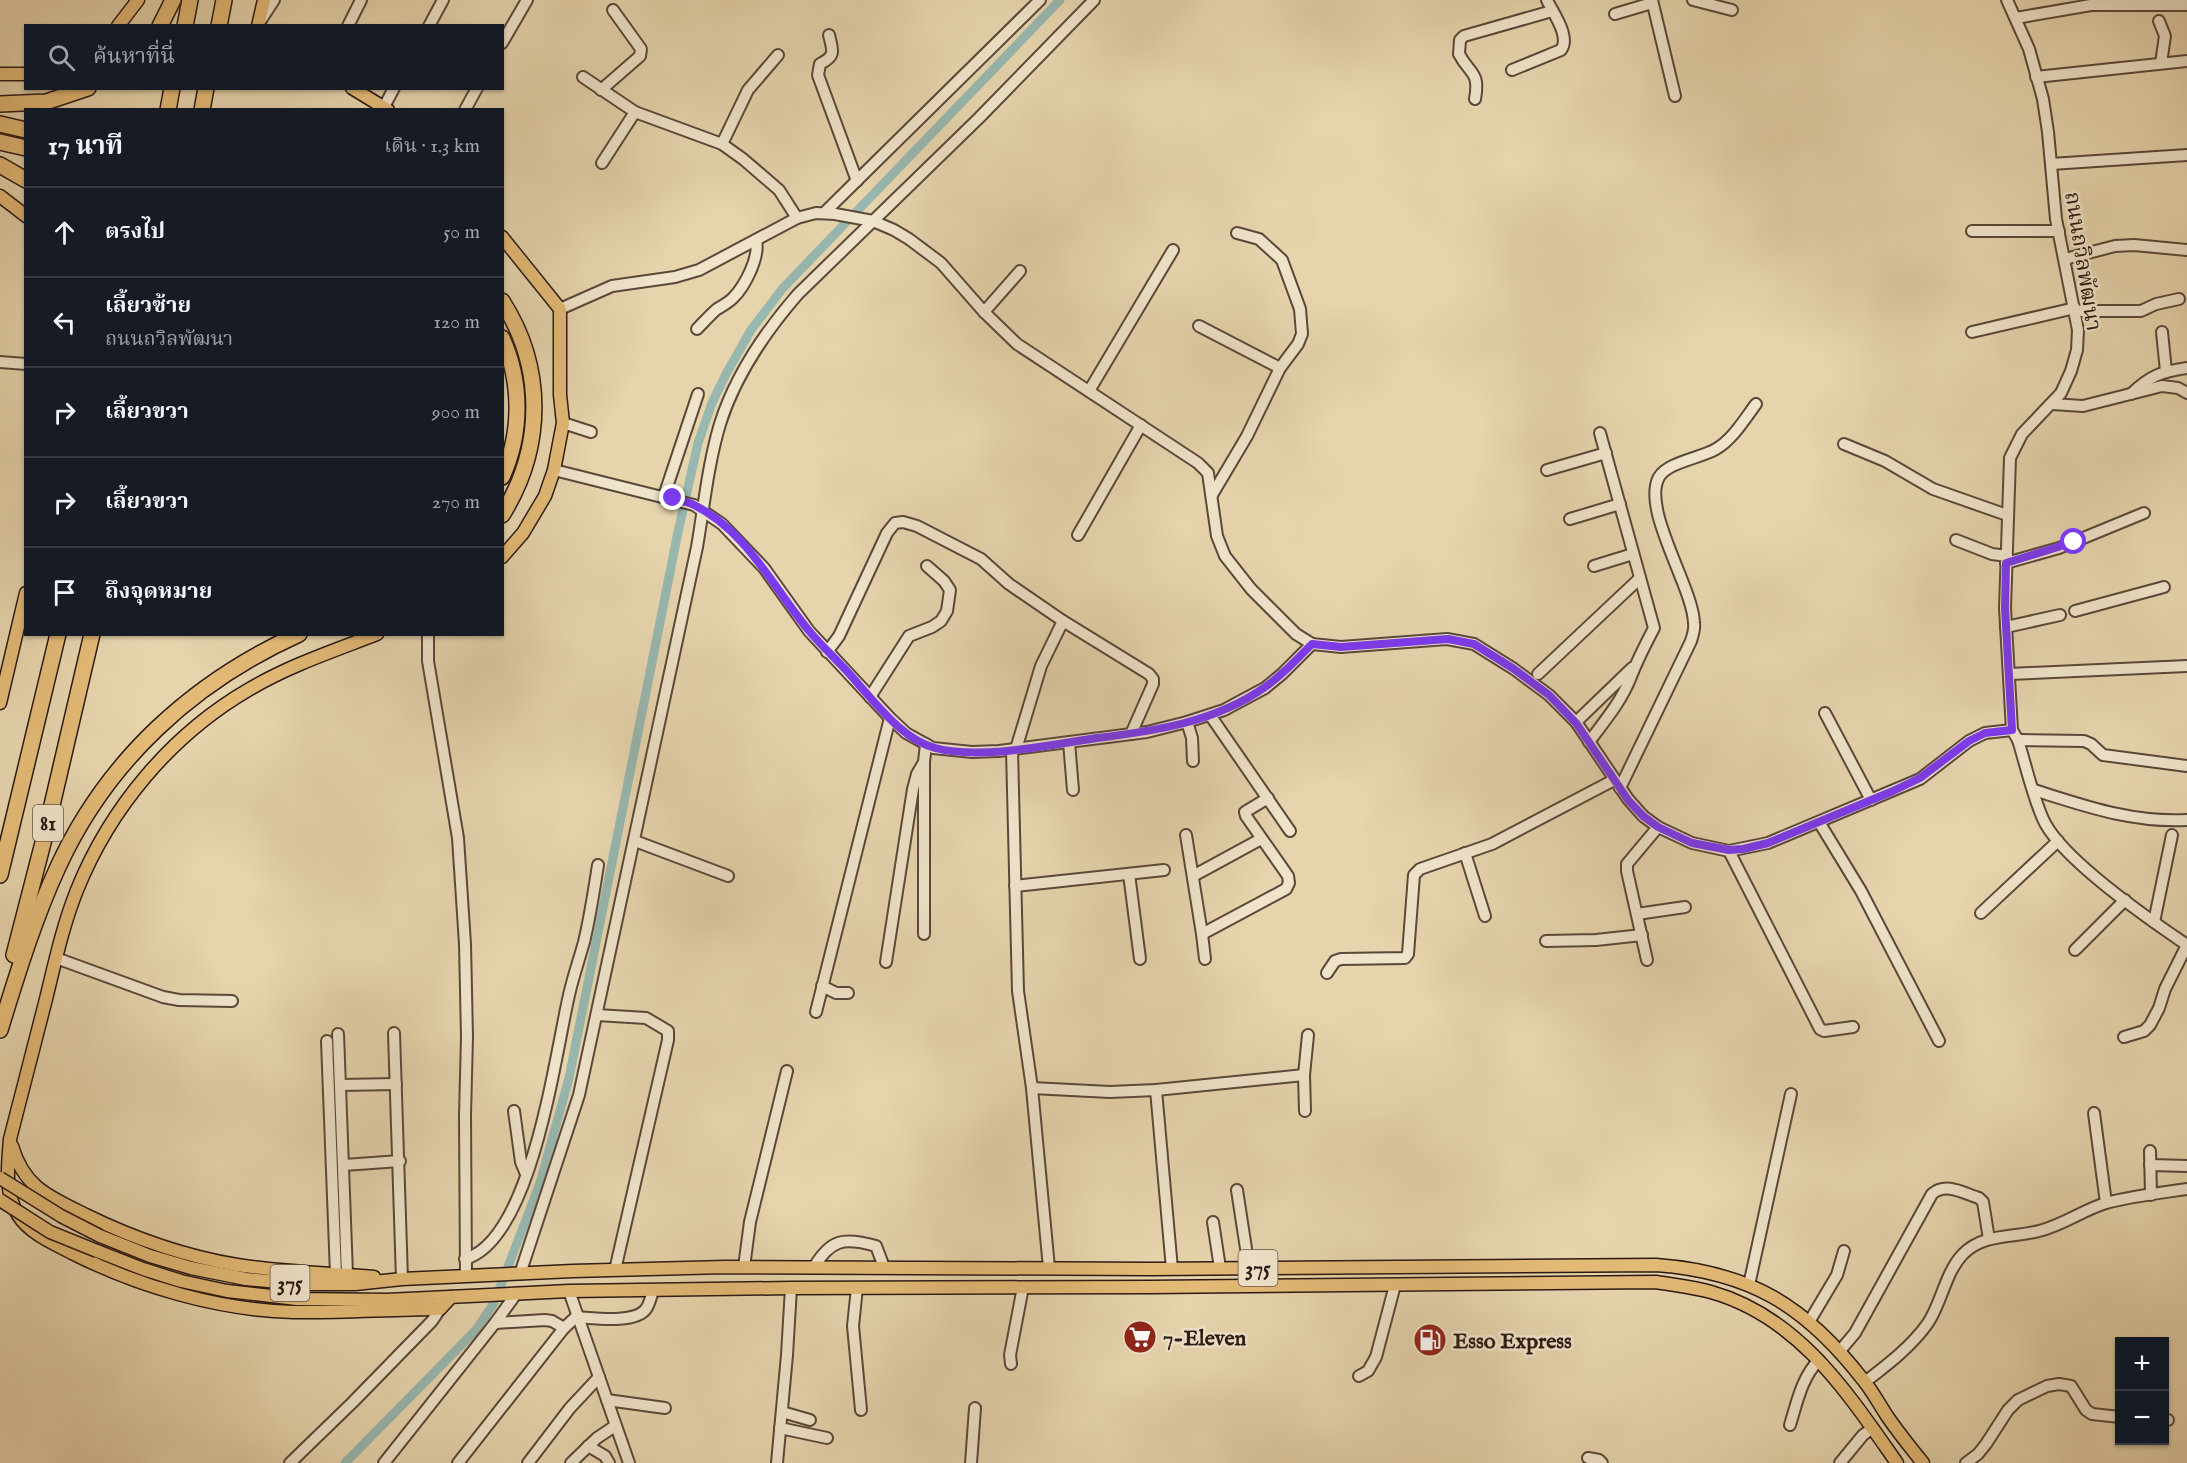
<!DOCTYPE html>
<html lang="th">
<head>
<meta charset="utf-8">
<style>
  body { margin:0; font-family:"IM FELL English","Noto Serif Thai",serif; background:#20242c; color:#f1f3f6 }
  .controls { position:absolute; right:18px; bottom:18px; display:grid; overflow:hidden; border-radius:0px; box-shadow:0 2px 4px #0004 }
  .controls button { width:54px; height:54px; display:grid; place-items:center; padding:0; border:0; border-bottom:2px solid #363941; background:#171b24; color:#f1f3f6; font:30px sans-serif }
  .stop { position:absolute; width:18px; height:18px; margin:-14px; border:4px solid #7c3aed; border-radius:50%; background:#fff }
  .stop.end { background:#7c3aed; border-color:#fff; box-shadow:0 2px 6px #0008 }
  .list { margin:0; padding:0; list-style:none }
  h2 { display:flex; justify-content:space-between; align-items:center; height:78px; margin:0; padding:0 24px; font-size:26px }
  h2 small { font-size:20px; font-weight:400; color:#9ea1a6 }
  .list li { display:grid; grid-template-columns:39px 1fr auto; gap:18px; align-items:center; box-sizing:border-box; height:90px; padding:0 24px; border-top:2px solid #363941 }
  .list b { display:block; font-size:22px; white-space:nowrap }
  .list p { margin:0; font-size:20px; white-space:nowrap; color:#9ea1a6 }
  .list em { font-size:20px; font-style:normal; color:#9ea1a6 }
  .icon { flex:none; width:33px; height:33px; fill:none; stroke:currentColor; stroke-width:2; stroke-linecap:round; stroke-linejoin:round }
  .map { position:relative; flex:none; width:2187px; height:1463px; overflow:hidden }
  .search { position:absolute; background:#171b24; box-shadow:0 2px 4px #0004; left:24px; top:24px; width:480px; height:66px; display:flex; align-items:center; gap:15px; box-sizing:border-box; padding:0 21px; border-radius:0px; color:#9ea1a6; font-size:22px }
  .panel { position:absolute; background:#171b24; box-shadow:0 2px 4px #0004; left:24px; top:108px; width:480px; height:528px; border-radius:0px }
  .map>svg:first-child { display:block }
  .lines { fill:none; stroke-linecap:round; stroke-linejoin:round }
  .canal { stroke:#97b7af; stroke-width:9 }
  .minor-casing { stroke:#5a483a; stroke-width:14 }
  .major-casing { stroke:#2b1a13; stroke-width:15 }
  .highway-casing { stroke:#2b1a13; stroke-width:18 }
  .minor { stroke:#efe3ca; stroke-width:10 }
  .major { stroke:#e3ba76; stroke-width:12 }
  .highway { stroke:#e3ba76; stroke-width:15 }
  .major-bridge-casing { stroke:#2b1a13; stroke-width:15; stroke-linecap:butt }
  .major-bridge { stroke:#e3ba76; stroke-width:12 }
  .route { stroke:#7c3aed; stroke-width:8 }
  .labels { text-anchor:middle; stroke-width:5; stroke-linejoin:round; paint-order:stroke }
  .shield { fill:#efe3ca; stroke:#66564a; stroke-width:1.5 }
  .shield-label { font-size:21px; font-weight:bold; fill:#2b1a13 }
  .street-label { font-size:22px; fill:#2b1a13; stroke:#efe3ca }
  .poi-label { font-size:22px; font-weight:bold; fill:#2b1a13; stroke:#efe3ca; text-anchor:start }
</style>
</head>
<body>
<div class="map">
<svg width="2187" height="1463" viewBox="0 0 2187 1463">
  <rect width="100%" height="100%" fill="#e6d4ad"/>
  <filter id="stains"><feTurbulence type="fractalNoise" baseFrequency=".00333" numOctaves="4"/><feColorMatrix values="0 0 0 0 .2 0 0 0 0 .09 0 0 0 0 .02 0 0 0 .5 -.17"/></filter>
  <radialGradient id="worn" r=".72"><stop offset=".6" stop-color="#630" stop-opacity="0"/><stop offset="1" stop-color="#630" stop-opacity=".3"/></radialGradient>
  <g class="lines">
    <polyline class="canal" points="345,1463 476,1330 494,1303 540,1183 569,1078 677,537 698,443 712,403 726,374 751,330 783,288 1060,0"/>
    <g class="minor-casing">
      <g id="minor">
        <polyline points="1652,0 1675,96"/>
        <polyline points="1693,0 1732,10"/>
        <path d="M2007 0 2029 49 2043 99 2048 132 2056 219 2078 330 2077 350 2071 371 2061 393 2022 434 2010 458 2005 608 2012 730 2018 740C2026 766 2032 794 2043 819 2060 858 2150 920 2187 945"/>
        <polyline points="1615,14 1652,3"/>
        <polyline points="2016,18 2091,5 2187,5"/>
        <polyline points="261,20 274,0"/>
        <polyline points="2159,21 2165,36 2161,63"/>
        <polyline points="348,26 361,0"/>
        <polyline points="429,26 443,0"/>
        <path d="M829 35C833 51 836 56 820 64L818 75 857 181"/>
        <polyline points="502,43 527,0"/>
        <path d="M1512 70 1561 50C1571 37 1553 13 1547 0"/>
        <polyline points="583,77 635,112 722,144 743,159 779,190 797,218"/>
        <polyline points="2036,77 2187,61"/>
        <polyline points="601,90 640,56 641,49 613,10"/>
        <path d="M1475 99C1480 71 1470 75 1459 54L1460 40 1464 36 1552 11"/>
        <polyline points="384,107 394,88"/>
        <polyline points="465,110 477,88"/>
        <polyline points="722,144 748,90 778,55"/>
        <polyline points="602,163 635,112"/>
        <polyline points="2051,164 2187,155"/>
        <polyline points="825,212 1040,0"/>
        <polyline points="1972,231 2059,231"/>
        <polyline points="2065,259 2115,246 2134,245 2187,250"/>
        <polyline points="560,309 612,286 675,277 699,270 797,218 816,213 835,214 873,221 894,230 909,239 941,263 984,312 1017,344 1198,463 1208,473 1217,536 1225,556 1251,589 1296,634 1312,644 1341,647 1447,639 1474,644 1514,669 1549,695 1576,722 1628,799 1643,816 1658,827 1692,843 1729,851 1768,843 1920,779 1969,741 1985,733 2012,730"/>
        <polyline points="2076,311 2141,311 2156,304 2179,299"/>
        <polyline points="984,312 1020,271"/>
        <polyline points="1199,326 1280,368"/>
        <path d="M697 329C704 322 710 315 717 309 722 306 728 303 733 298 745 286 760 257 756 240"/>
        <polyline points="1972,332 2075,308"/>
        <polyline points="2162,332 2166,371"/>
        <polyline points="0,362 26,364"/>
        <polyline points="1089,391 1173,250"/>
        <path d="M2131 394C2151 375 2161 372 2187 368"/>
        <polyline points="2052,404 2083,406 2162,386 2178,388 2187,393"/>
        <polyline points="563,423 591,432"/>
        <polyline points="1844,444 1885,461 1933,489 2007,515"/>
        <polyline points="554,470 694,505 722,524 764,568 809,631 890,718 906,733 933,748 972,752 999,751 1147,732 1187,722 1224,710 1265,688 1282,674 1312,644"/>
        <polyline points="1547,470 1606,453"/>
        <polyline points="1212,495 1247,436 1280,368 1298,344 1302,334 1300,309 1282,260 1259,239 1237,233"/>
        <polyline points="664,496 698,394"/>
        <polyline points="1570,519 1620,504"/>
        <polyline points="1078,535 1141,425"/>
        <polyline points="1956,540 1992,554 2007,556"/>
        <polyline points="2006,563 2059,548 2144,513"/>
        <polyline points="1594,566 1633,554"/>
        <polyline points="2075,611 2164,587"/>
        <polyline points="2006,627 2060,615"/>
        <polyline points="428,634 428,661 458,838 465,944 467,1037 465,1115 466,1276"/>
        <polyline points="827,652 839,636 887,533 895,523 903,522 917,526 981,559 1009,584 1063,621 1149,674 1153,679 1153,684 1131,734"/>
        <polyline points="1538,674 1640,578"/>
        <polyline points="2009,674 2187,666"/>
        <polyline points="870,697 909,636 932,627 941,621 947,611 950,590 944,581 927,566"/>
        <polyline points="1825,713 1871,800"/>
        <polyline points="1210,715 1290,831"/>
        <polyline points="1187,722 1192,738 1193,761"/>
        <polyline points="1576,722 1632,668"/>
        <polyline points="2018,740 2084,741 2091,744 2103,755 2187,766"/>
        <polyline points="1069,742 1073,790"/>
        <path d="M1589 742C1603 723 1621 702 1630 679 1637 661 1645 645 1654 628L1600 433"/>
        <polyline points="1016,749 1041,666 1063,621"/>
        <polyline points="1012,750 1018,991 1032,1088 1049,1268"/>
        <path d="M1620 788 1691 641C1693 635 1695 629 1694 623 1693 587 1641 509 1659 477 1668 462 1701 458 1716 449 1733 439 1744 420 1756 404"/>
        <path d="M2034 790C2085 806 2132 823 2187 820"/>
        <polyline points="1819,822 1861,891 1939,1041"/>
        <polyline points="1186,835 1202,934 1286,889 1289,883 1288,876 1246,816 1245,812 1268,798"/>
        <polyline points="635,841 728,876"/>
        <polyline points="1729,851 1820,1029 1824,1031 1853,1027"/>
        <polyline points="1465,853 1485,916"/>
        <polyline points="1129,874 1140,959"/>
        <polyline points="1193,876 1261,839"/>
        <polyline points="1015,886 1164,870"/>
        <polyline points="1981,913 2058,841"/>
        <polyline points="1637,914 1685,907"/>
        <polyline points="2154,922 2172,835"/>
        <polyline points="924,934 924,762 926,744"/>
        <polyline points="1202,934 1205,959"/>
        <polyline points="1546,941 1596,940 1642,935"/>
        <polyline points="2075,950 2125,900"/>
        <polyline points="56,958 163,997 179,1000 232,1001"/>
        <polyline points="1647,960 1627,871 1627,864 1658,827"/>
        <polyline points="886,962 913,789 917,774 924,762"/>
        <polyline points="1327,973 1335,961 1341,959 1405,958 1408,954 1414,875 1420,869 1492,844 1614,780"/>
        <polyline points="822,986 836,993 848,993"/>
        <polyline points="816,1012 890,718"/>
        <polyline points="597,1015 646,1018 668,1031 668,1040 615,1270"/>
        <polyline points="394,1033 402,1279"/>
        <polyline points="338,1034 347,1274"/>
        <polyline points="2124,1037 2144,1031 2150,1025 2159,1008 2165,989 2187,945"/>
        <polyline points="327,1041 336,1274"/>
        <polyline points="340,1085 396,1084"/>
        <polyline points="1032,1088 1110,1092 1156,1090 1304,1075"/>
        <polyline points="1156,1090 1172,1269"/>
        <polyline points="514,1111 521,1162 526,1174"/>
        <polyline points="1305,1111 1304,1075 1308,1035"/>
        <polyline points="2094,1113 2106,1203"/>
        <polyline points="2150,1151 2151,1195"/>
        <polyline points="344,1165 400,1161"/>
        <polyline points="2150,1165 2187,1166"/>
        <polyline points="1237,1190 1249,1268"/>
        <polyline points="1213,1222 1220,1268"/>
        <path d="M465 1259C532 1240 555 1055 569 995 573 977 579 960 584 942 590 917 594 891 598 865"/>
        <polyline points="744,1267 750,1222 787,1071"/>
        <path d="M814 1267C831 1239 844 1237 876 1246L884 1267"/>
        <path d="M520 1274 579 1095 697 547C704 506 708 464 720 424 735 376 765 332 798 294L979 118 1094 0"/>
        <polyline points="1749,1285 1791,1094"/>
        <polyline points="857,1288 853,1326 861,1410"/>
        <polyline points="569,1291 629,1463"/>
        <polyline points="1809,1322 1837,1275 1844,1251"/>
        <polyline points="495,1323 545,1320 552,1321 564,1328"/>
        <path d="M1839 1352 1855 1333 1932 1194C1946 1182 1963 1193 1979 1198L1983 1202 1989 1239"/>
        <polyline points="1011,1364 1010,1355 1023,1287"/>
        <polyline points="1359,1376 1368,1371 1376,1357 1395,1285"/>
        <path d="M1865 1382C1887 1365 1912 1346 1928 1323 1942 1302 1945 1273 1963 1254 1984 1233 2012 1238 2039 1231 2063 1225 2083 1210 2106 1203 2132 1196 2160 1193 2187 1189"/>
        <polyline points="607,1400 665,1408"/>
        <polyline points="782,1412 810,1420"/>
        <polyline points="2164,1420 2168,1420"/>
        <path d="M1790 1425C1797 1402 1802 1377 1819 1360"/>
        <polyline points="780,1428 827,1438"/>
        <polyline points="588,1446 605,1456 609,1463"/>
        <polyline points="1588,1458 1599,1460 1602,1463"/>
        <polyline points="290,1463 353,1402 432,1321 440,1309"/>
        <polyline points="384,1463 495,1323 516,1294"/>
        <path d="M458 1463 564 1328 576 1317C594 1318 635 1324 646 1309 649 1305 651 1297 653 1291"/>
        <polyline points="528,1463 570,1408 599,1377"/>
        <polyline points="571,1463 597,1438 615,1426"/>
        <polyline points="777,1463 787,1355 791,1288"/>
        <polyline points="971,1463 975,1408"/>
        <polyline points="1840,1463 1863,1435 1873,1428"/>
        <polyline points="1966,1463 1978,1454 1986,1444 2008,1410 2018,1400 2047,1386 2059,1384 2071,1386 2086,1410 2092,1414 2120,1417"/>
      </g>
    </g>
    <g class="major-casing">
      <g id="major">
        <polyline points="118,26 138,0"/>
        <polyline points="258,26 264,0"/>
        <polyline points="0,74 26,74"/>
        <polyline points="352,88 388,110"/>
        <polyline points="0,196 26,216"/>
        <polyline points="502,237 560,309 560,395 563,423 554,470 545,496 523,533 502,557"/>
        <path d="M377 634C333 651 288 666 248 690 171 735 110 808 77 890 63 925 55 962 46 999 34 1046 22 1092 10 1139 8 1165 4 1192 18 1215 30 1234 55 1244 74 1254 140 1287 219 1310 293 1312 342 1313 391 1309 440 1309L451 1297"/>
        <polyline points="0,703 26,593"/>
        <path d="M12 1146C24 1188 50 1197 86 1215 133 1238 184 1256 237 1265 282 1272 328 1273 374 1277"/>
        <path d="M100 1236 150 1256 191 1268 246 1279 301 1284H355L402 1279 573 1271 725 1267 1151 1269 1656 1265C1751 1272 1806 1306 1864 1381 1873 1392 1879 1404 1887 1416 1898 1432 1910 1447 1923 1463"/>
        <path d="M97 1251 143 1269 181 1281 227 1291 297 1299 387 1300 569 1291 791 1288 1151 1287 1656 1282C1674 1285 1693 1287 1711 1292 1799 1317 1847 1392 1897 1463"/>
      </g>
    </g>
    <g class="highway-casing">
      <g id="highway">
        <polyline points="160,26 173,0"/>
        <polyline points="185,26 190,0"/>
        <polyline points="219,26 224,0"/>
        <polyline points="0,104 46,102 88,88"/>
        <polyline points="168,110 172,88"/>
        <polyline points="202,110 206,88"/>
        <polyline points="0,124 26,130"/>
        <polyline points="0,142 26,148"/>
        <polyline points="0,165 26,180"/>
        <path d="M502 301C545 368 544 448 502 515"/>
        <path d="M502 338C522 382 522 433 502 477"/>
        <polyline points="0,875 58,634"/>
        <polyline points="14,955 45,835 92,634"/>
        <path d="M0 1030C17 975 34 919 58 867 107 760 193 682 299 634"/>
      </g>
    </g>
    <use href="#minor" class="minor"/>
    <use href="#major" class="major"/>
    <use href="#highway" class="highway"/>
    <g class="major-bridge-casing">
      <g id="major-bridge">
        <polyline points="0,1178 61,1216 100,1236"/>
        <polyline points="0,1200 50,1232 97,1251"/>
      </g>
    </g>
    <use href="#major-bridge" class="major-bridge"/>
  </g>
  <g class="lines">
    <path class="route" d="M673 498C680 500 688 502 694 505 747 531 774 589 810 632 825 650 844 666 859 685 880 708 903 739 935 748 981 760 1050 745 1097 738 1155 731 1216 722 1265 687 1283 675 1297 659 1312 644L1341 647 1448 639 1474 644 1514 669 1549 695 1576 723 1628 800 1643 816 1658 827 1692 843 1729 850 1743 849 1768 843 1893 791 1920 778 1969 741 1985 733 2012 730 2005 608 2006 563 2074 542"/>
  </g>
  <defs>
    <g id="supermarket-disc" transform="scale(1.725)"><circle r="9.5" fill="#8f2418" stroke="#efe3ca"/><path d="M-6-5.5h2.5l.6 2H6L4.5 2H-2.5L-4.4-4H-6ZM-1.5 3.2a1.3 1.3 0 1 0 .1 0ZM3 3.2a1.3 1.3 0 1 0 .1 0Z" fill="#fff"/></g>
    <g id="fuel-disc" transform="scale(1.725)"><circle r="9.5" fill="#8f2418" stroke="#efe3ca"/><path d="M-5.5-6h7V0h2V4h1.3V-2.5L3-4.5l.8-.8L6-3V5H2.5V1h-1V6h-7ZM-4.2-4.7v3.2H.2V-4.7Z" fill="#fff"/></g>
  </defs>
  <g fill-rule="evenodd">
    <use href="#supermarket-disc" x="1140" y="1337"/>
    <use href="#fuel-disc" x="1430" y="1340"/>
  </g>
  <g class="labels">
    <g class="shield">
      <rect x="33" y="805" width="30" height="36" rx="4.5"/>
      <rect x="1238.5" y="1250" width="39" height="36" rx="4.5"/>
      <rect x="270.5" y="1265" width="39" height="36" rx="4.5"/>
    </g>
    <g class="shield-label">
      <text x="48" y="830">81</text>
      <text x="1258" y="1275">375</text>
      <text x="290" y="1290">375</text>
    </g>
    <g class="street-label">
      <text transform="translate(2084 261) rotate(81)" y="8">ถนนถวิลพัฒนา</text>
    </g>
    <g class="poi-label">
      <text x="1163" y="1345">7-Eleven</text>
      <text x="1453" y="1348">Esso Express</text>
    </g>
  </g>
  <rect width="100%" height="100%" filter="url(#stains)"/>
  <rect width="100%" height="100%" fill="url(#worn)"/>
</svg>
<div class="controls">
<button>+</button>
<button>−</button>
</div>
<div class="stop" style="left:2074px;top:542px"></div>
<div class="stop end" style="left:673px;top:498px"></div>
<div class="search"><svg class="icon" aria-label="search" viewBox="0 0 24 24"><circle cx="10" cy="10" r="6"/><path d="M15 15l6 6"/></svg>ค้นหาที่นี่</div>
<section class="panel">
<h2>17 นาที<small>เดิน · 1.3 km</small></h2>
<ul class="list">
<li><svg class="icon" aria-label="ahead" viewBox="0 0 24 24"><path d="M12 20V5M6 11l6-6 6 6"/></svg><div><b>ตรงไป</b></div><em>50 m</em></li>
<li><svg class="icon" aria-label="left" viewBox="0 0 24 24"><path d="M17 20v-9H6M10 6l-5 5 5 5"/></svg><div><b>เลี้ยวซ้าย</b><p>ถนนถวิลพัฒนา</p></div><em>120 m</em></li>
<li><svg class="icon" aria-label="right" viewBox="0 0 24 24"><path d="M7 20v-9h11M14 6l5 5-5 5"/></svg><div><b>เลี้ยวขวา</b></div><em>900 m</em></li>
<li><svg class="icon" aria-label="right" viewBox="0 0 24 24"><path d="M7 20v-9h11M14 6l5 5-5 5"/></svg><div><b>เลี้ยวขวา</b></div><em>270 m</em></li>
<li><svg class="icon" aria-label="arrive" viewBox="0 0 24 24"><path d="M6 21V4h12l-3 4 3 4H6"/></svg><div><b>ถึงจุดหมาย</b></div></li>
</ul>
</section>
</div>
</body>
</html>
